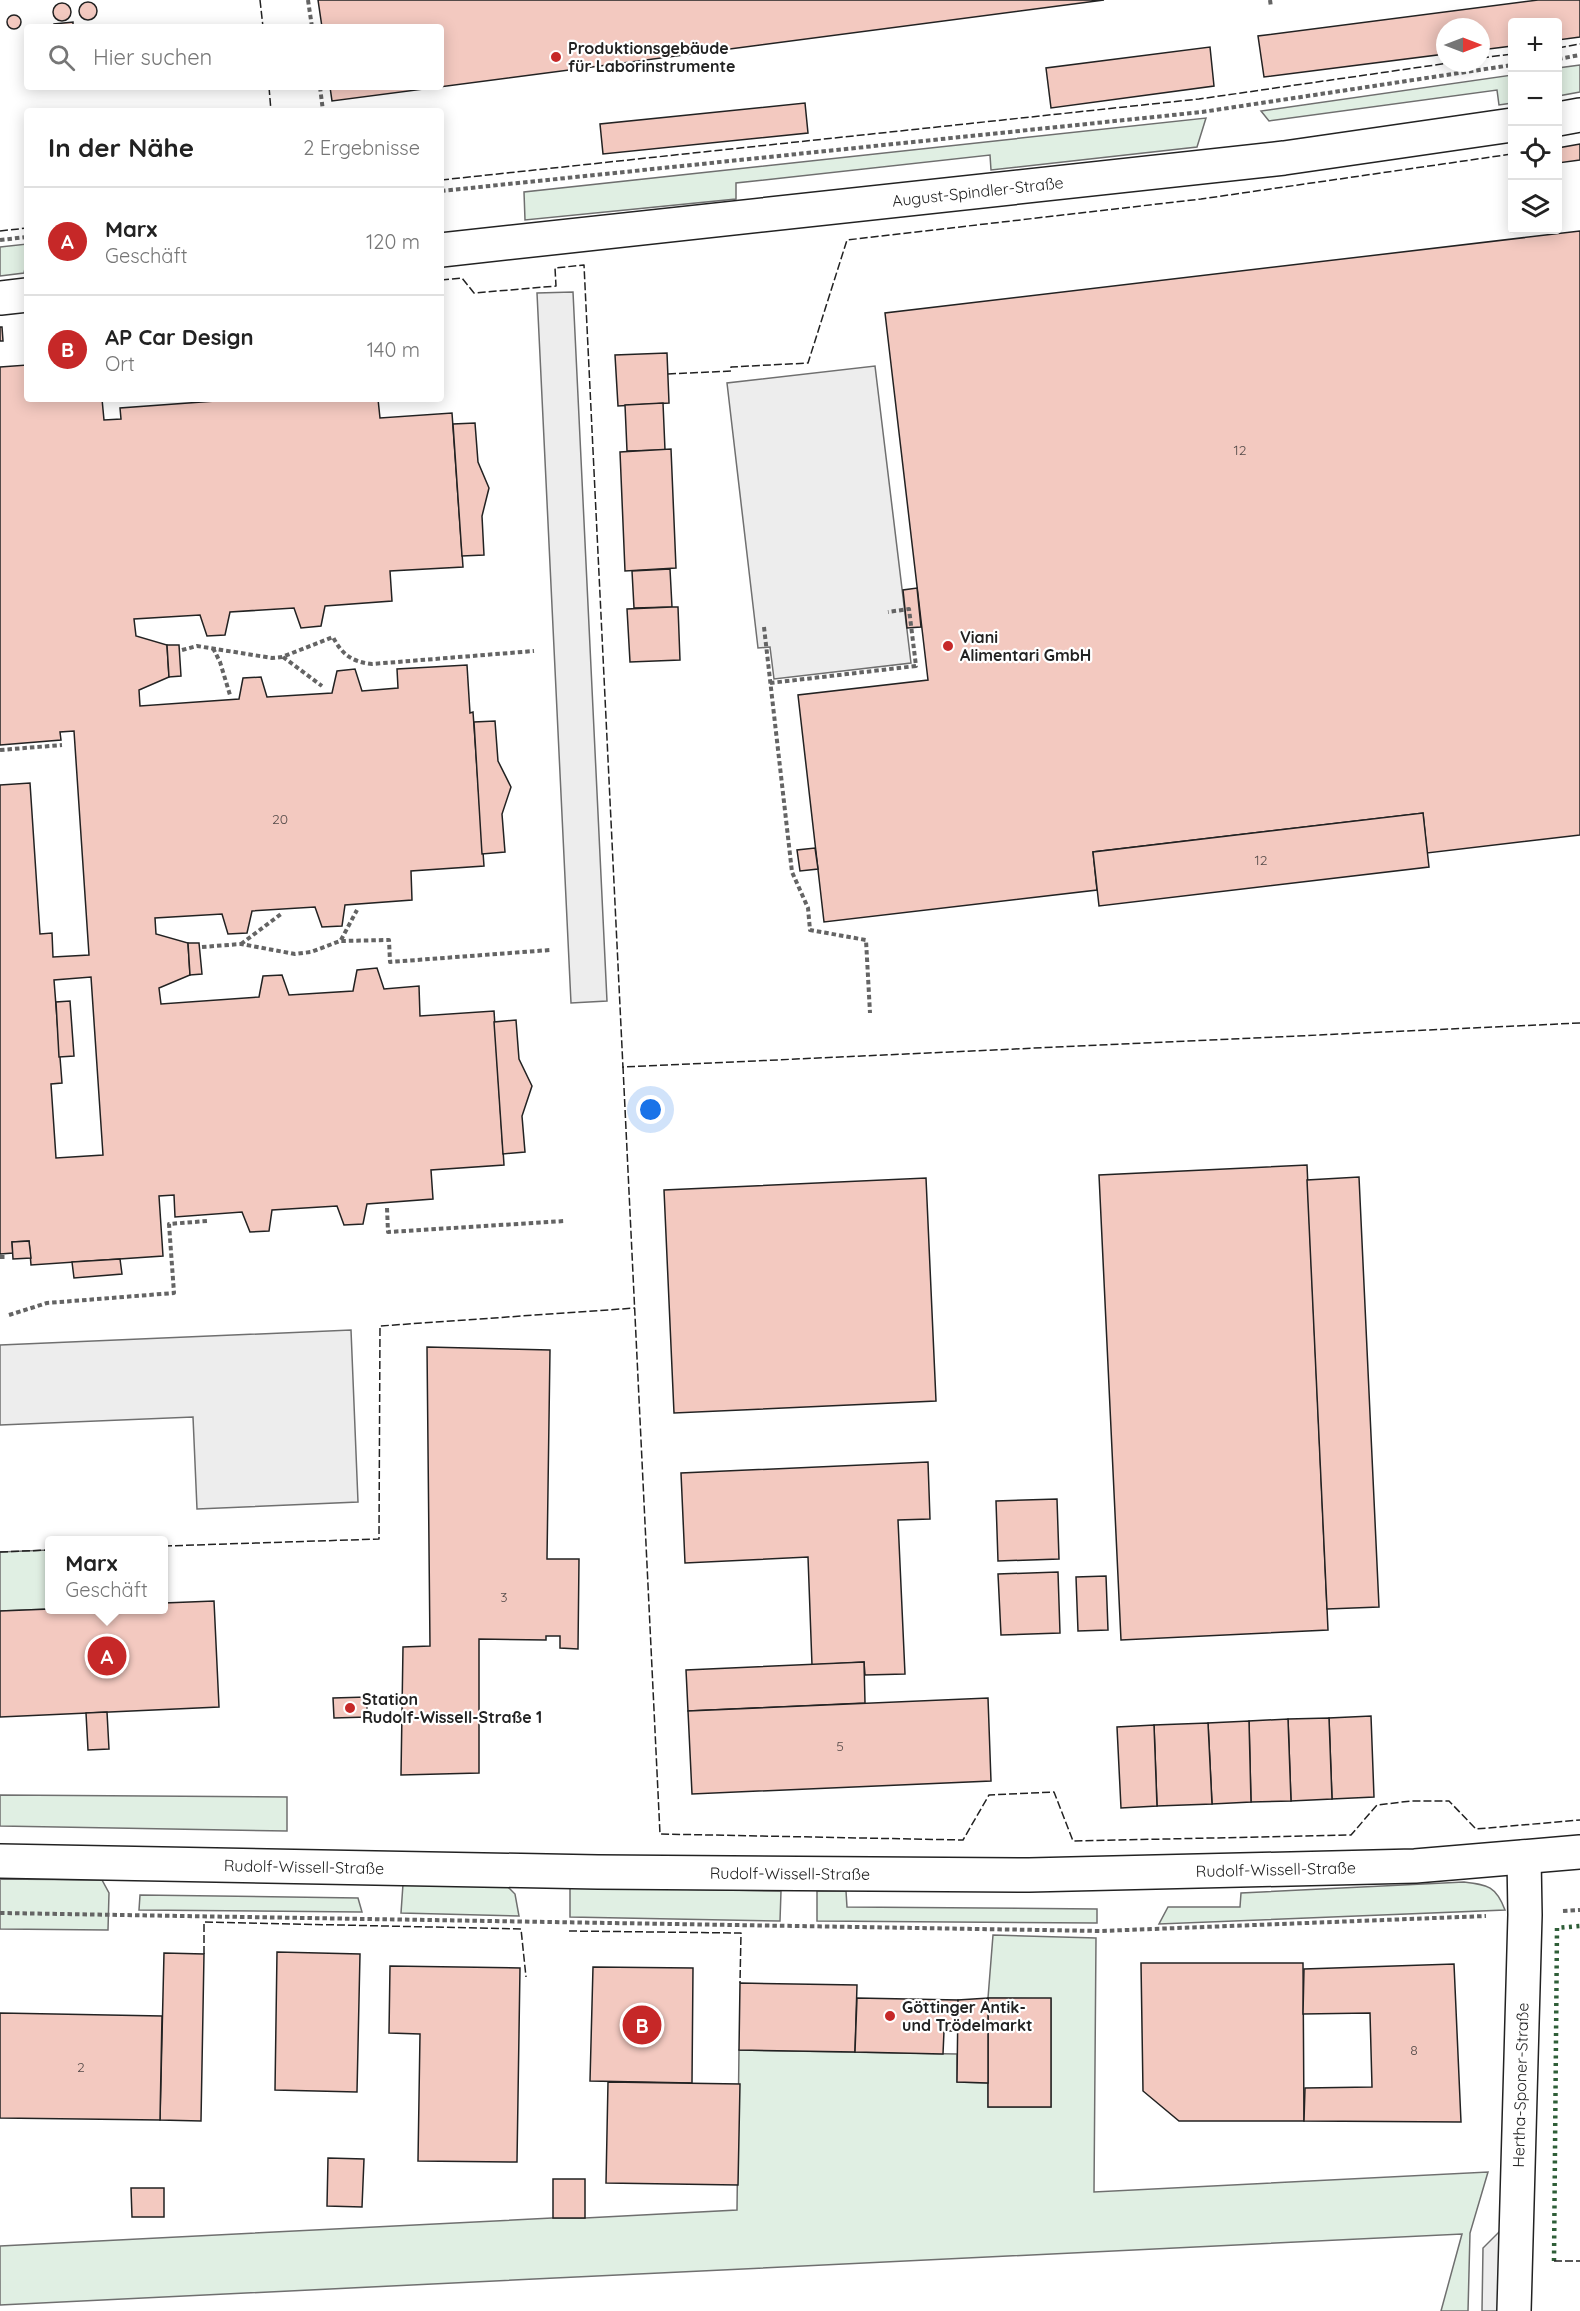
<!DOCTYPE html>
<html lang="de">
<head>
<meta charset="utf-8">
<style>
  body { margin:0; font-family:Quicksand,sans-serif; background:#f6f6f6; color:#222 }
  .controls { position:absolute; right:18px; top:18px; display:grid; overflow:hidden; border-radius:6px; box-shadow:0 3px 15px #0003 }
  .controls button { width:54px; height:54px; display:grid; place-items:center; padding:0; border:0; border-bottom:2px solid #e0e0e0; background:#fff; color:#222; font:30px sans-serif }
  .compass { position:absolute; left:1436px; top:18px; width:54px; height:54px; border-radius:50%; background:#fff; box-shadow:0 3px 15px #0003; rotate:90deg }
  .you { position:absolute; left:651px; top:1110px; width:21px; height:21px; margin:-15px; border:4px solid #fff; border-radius:50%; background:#1a73e8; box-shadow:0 0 0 9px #1a73e833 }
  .badge { display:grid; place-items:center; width:39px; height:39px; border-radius:50%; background:#c62828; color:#fff; font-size:20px; font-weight:700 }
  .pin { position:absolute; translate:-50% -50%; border:3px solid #fff; box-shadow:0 2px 6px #0006 }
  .popup { position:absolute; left:45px; top:1536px; width:123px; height:78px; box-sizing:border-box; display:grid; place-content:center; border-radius:6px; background:#fff; filter:drop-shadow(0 2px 4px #0005); font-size:20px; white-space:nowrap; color:#767676 }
  .popup b { font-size:22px; color:#222 }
  .popup::after { content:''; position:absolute; left:50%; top:100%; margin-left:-12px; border:12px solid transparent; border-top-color:#fff }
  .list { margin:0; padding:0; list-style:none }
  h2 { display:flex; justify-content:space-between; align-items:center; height:78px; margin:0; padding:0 24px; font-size:26px }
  h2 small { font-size:20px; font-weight:400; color:#767676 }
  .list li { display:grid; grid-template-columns:39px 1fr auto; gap:18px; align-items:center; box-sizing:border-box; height:108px; padding:0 24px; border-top:2px solid #e0e0e0 }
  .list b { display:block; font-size:22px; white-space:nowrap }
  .list p { margin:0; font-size:20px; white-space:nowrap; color:#767676 }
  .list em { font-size:20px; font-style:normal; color:#767676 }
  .icon { flex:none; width:33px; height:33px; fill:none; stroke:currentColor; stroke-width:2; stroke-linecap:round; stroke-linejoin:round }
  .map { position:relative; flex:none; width:1580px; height:2311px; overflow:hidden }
  .search { position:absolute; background:#fff; box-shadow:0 3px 15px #0003; left:24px; top:24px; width:420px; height:66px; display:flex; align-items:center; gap:15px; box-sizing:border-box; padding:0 21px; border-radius:6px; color:#767676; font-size:22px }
  .panel { position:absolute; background:#fff; box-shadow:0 3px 15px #0003; left:24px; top:108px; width:420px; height:294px; border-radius:6px }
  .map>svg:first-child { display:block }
  .green { fill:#e0efe3; stroke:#6f6f6f; stroke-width:1.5 }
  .parking { fill:#ededed; stroke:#6f6f6f; stroke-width:1.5 }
  .building { fill:#f3c9c0; stroke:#222; stroke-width:1.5; fill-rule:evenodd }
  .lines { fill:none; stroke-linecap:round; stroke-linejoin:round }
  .minor-casing { stroke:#222; stroke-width:36 }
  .path { stroke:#646464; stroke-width:4; stroke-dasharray:4.5 3; stroke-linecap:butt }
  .minor { stroke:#fff; stroke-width:33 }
  .hedge { stroke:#2f5e38; stroke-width:4.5; stroke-dasharray:3 4.5; stroke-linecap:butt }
  .fence { stroke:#222; stroke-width:1.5; stroke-dasharray:8 3; stroke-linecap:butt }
  .poi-dot { fill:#c62828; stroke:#fff; stroke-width:2 }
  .labels { text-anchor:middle; stroke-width:4.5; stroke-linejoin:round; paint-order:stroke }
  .number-label { font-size:14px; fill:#564c4a }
  .poi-label { font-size:16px; font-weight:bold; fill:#222; stroke:#fff; text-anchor:start }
  .street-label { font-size:16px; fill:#222; stroke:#fff }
</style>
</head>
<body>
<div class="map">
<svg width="1580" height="2311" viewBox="0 0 1580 2311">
  <rect width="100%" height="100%" fill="#fff"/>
  <g class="green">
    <polygon points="1580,65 1580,92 1558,96 1558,68"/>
    <polygon points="1512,75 1512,103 1499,105 1497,90 1269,121 1261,111"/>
    <polygon points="1206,118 1197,147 991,170 990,155 736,183 736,199 525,220 524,192"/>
    <polygon points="27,244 27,260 24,273 0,276 0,247"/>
    <polygon points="49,1550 50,1609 0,1611 0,1552"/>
    <polygon points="0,1795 287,1797 287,1831 0,1826"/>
    <polygon points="0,1879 102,1880 109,1893 108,1930 0,1929"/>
    <path d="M1464 1882C1488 1885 1496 1886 1505 1910L1159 1924 1168 1907H1240L1241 1893Z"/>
    <polygon points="403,1884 508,1887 515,1894 519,1916 401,1913"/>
    <polygon points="570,1887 781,1891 780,1921 570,1917"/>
    <polygon points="817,1891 846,1891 847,1907 1097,1909 1097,1923 817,1921"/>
    <polygon points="140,1895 358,1898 362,1912 139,1910"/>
    <polygon points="993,1935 1096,1938 1094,2192 1488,2172 1470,2233 1468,2311 1441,2311 1462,2234 0,2305 0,2246 552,2218 585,2218 737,2210 739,2050 957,2054 957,2082 988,2083 988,2107 1051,2107 1051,1999 988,1998"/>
  </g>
  <g class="parking">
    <polygon points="573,292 607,1001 571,1003 537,293"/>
    <polygon points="875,366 911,663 774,679 770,647 758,648 727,383"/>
    <polygon points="351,1330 358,1502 197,1509 193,1417 0,1425 0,1345"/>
    <polygon points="1500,2231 1499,2311 1482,2311 1483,2248"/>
  </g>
  <g class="building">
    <polygon points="318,0 1104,0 332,101 330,87 441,87 441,27 322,27"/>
    <polygon points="1538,0 1580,0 1580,37 1558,40 1558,22 1512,22 1512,46 1481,50 1481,27 1445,27 1445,54 1264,77 1258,36"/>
    <circle cx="88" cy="11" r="9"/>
    <circle cx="62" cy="12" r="9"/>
    <circle cx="14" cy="22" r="7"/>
    <polygon points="73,22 73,27 54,27 54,24"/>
    <polygon points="1210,47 1214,86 1051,108 1046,68"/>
    <polygon points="805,103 808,133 603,154 600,124"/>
    <polygon points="1580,144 1580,160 1558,163 1558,148"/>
    <polygon points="1580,231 1580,835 1427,853 1423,813 1093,852 1097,890 824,922 798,695 928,680 885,313"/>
    <polygon points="0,327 2,327 3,341 0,341"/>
    <polygon points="667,353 669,403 618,406 615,355"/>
    <path d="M27 365V399H102L104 420 121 419 120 408 243 399H378L380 418 452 413 463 567 390 571 392 601 325 606 321 626 301 628 294 608 230 612 225 635 207 636 200 615 134 619 136 636 167 645 169 677 139 690 140 706 239 699 243 678 261 677 267 697 332 693 337 671 355 669 362 691 398 688 397 669 467 665 470 713 473 712 484 866 411 871 412 900 345 905 342 926 322 927 315 907 252 911 247 933 228 934 222 914 155 918 156 934 188 943 190 975 159 988 161 1004 259 997 263 976 282 975 289 995 353 991 357 970 377 968 384 989 419 986 420 1016 494 1011 504 1165 431 1170 433 1199 367 1204 363 1224 344 1225 337 1206 272 1210 269 1231 250 1232 242 1212 175 1217 174 1195 159 1196 163 1256 31 1265 29 1241 12 1242 13 1253 0 1254V785L30 783 40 934 52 933 53 957 89 955 74 731 60 732 61 740 0 745V367ZM91 977 103 1155 56 1158 51 1084 62 1083 54 980Z"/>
    <polygon points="663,403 665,450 627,451 625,405"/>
    <polygon points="475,423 478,462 489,488 482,516 484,555 462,556 453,424"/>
    <polygon points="671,449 676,568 625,571 620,452"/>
    <polygon points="670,569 672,607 634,608 632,571"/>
    <polygon points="917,588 921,627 907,628 903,590"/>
    <polygon points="672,607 678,607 680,660 630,662 627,609"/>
    <polygon points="167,645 179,645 181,676 169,677"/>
    <polygon points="495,721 498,761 511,787 502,814 505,852 482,854 474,722"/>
    <polygon points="1423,813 1429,867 1099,906 1093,852"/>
    <polygon points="815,848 818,869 800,871 797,850"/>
    <polygon points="188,943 199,943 202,974 190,975"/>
    <polygon points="70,1001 74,1056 59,1057 56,1002"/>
    <polygon points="516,1020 519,1059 532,1086 522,1116 525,1152 503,1154 494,1022"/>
    <polygon points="1307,1165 1328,1630 1121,1640 1099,1175"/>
    <polygon points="1359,1177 1379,1607 1327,1609 1307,1180"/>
    <polygon points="926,1178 936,1401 674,1413 664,1190"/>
    <polygon points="29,1241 31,1258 13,1259 12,1242"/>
    <polygon points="120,1259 122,1274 74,1278 72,1262"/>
    <polygon points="427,1347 550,1350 547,1559 579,1559 578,1649 560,1648 560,1636 546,1636 546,1640 479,1639 479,1773 401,1775 403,1647 430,1646"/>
    <polygon points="928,1462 930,1519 898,1520 905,1674 865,1675 864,1662 812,1665 808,1557 685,1563 681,1473"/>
    <polygon points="1057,1499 1059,1559 998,1561 996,1501"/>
    <polygon points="1058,1572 1060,1633 1001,1635 998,1574"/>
    <polygon points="1106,1576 1108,1630 1078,1631 1076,1577"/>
    <polygon points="214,1601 219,1707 0,1717 0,1611 50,1609 164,1610 164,1603"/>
    <polygon points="864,1662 865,1703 688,1711 686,1670"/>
    <polygon points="367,1697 367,1717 334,1718 333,1698"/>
    <polygon points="988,1698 991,1781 692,1794 688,1711"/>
    <polygon points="107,1712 109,1749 88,1750 86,1713"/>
    <polygon points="1371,1716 1374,1797 1332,1799 1329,1718"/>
    <polygon points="1329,1718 1332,1799 1291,1801 1288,1719"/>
    <polygon points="1288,1719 1291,1801 1251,1802 1249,1721"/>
    <polygon points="1249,1721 1251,1802 1212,1804 1208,1723"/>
    <polygon points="1208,1723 1212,1804 1157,1806 1154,1725"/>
    <polygon points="1154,1725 1157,1806 1121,1808 1117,1727"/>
    <polygon points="277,1952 360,1954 357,2092 275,2090"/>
    <polygon points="164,1953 204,1954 201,2121 160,2120"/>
    <polygon points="1141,1963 1303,1963 1304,2121 1179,2121 1143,2091"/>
    <polygon points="1454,1964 1461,2122 1304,2121 1305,2088 1372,2087 1370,2013 1303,2014 1304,1969"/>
    <polygon points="390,1966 520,1968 517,2162 418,2161 420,2034 389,2033"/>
    <polygon points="593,1967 693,1968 692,2083 590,2081"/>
    <polygon points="740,1983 857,1985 855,2052 739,2050"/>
    <polygon points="857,1998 958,2000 958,2031 944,2031 943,2054 855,2052"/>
    <rect x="988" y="1998" width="63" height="109"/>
    <polygon points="988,1998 988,2083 957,2082 958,2000"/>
    <polygon points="0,2013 162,2016 160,2120 0,2118"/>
    <polygon points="608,2082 740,2084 738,2185 606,2183"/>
    <polygon points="328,2158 364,2159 362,2207 327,2206"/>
    <rect x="553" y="2179" width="32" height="39"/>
    <polygon points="131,2188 164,2188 164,2217 132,2217"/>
  </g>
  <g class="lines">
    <g class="minor-casing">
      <g id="minor">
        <polyline points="1558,119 1580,115"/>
        <path id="s1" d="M441 250 1284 158 1512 125"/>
        <polyline points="0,298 27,295"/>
        <path id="s2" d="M0 1861 598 1872 1029 1875 1415 1866 1580 1852"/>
        <path id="s3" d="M1514 2311 1525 1915 1524 1857"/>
      </g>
    </g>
    <g class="path">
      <polyline points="308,0 312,27"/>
      <polyline points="1270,0 1271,7"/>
      <polyline points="1558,59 1580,55"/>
      <polyline points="320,87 323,111"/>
      <polyline points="441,191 1202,112 1512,65"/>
      <polyline points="0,240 27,237"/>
      <polyline points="764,627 792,872 808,908 810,930 866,940 870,1013"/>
      <polyline points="213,648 220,662 230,695"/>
      <path d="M182 650 197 646 272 658 282 657 333 637C342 655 353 662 372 664L534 651"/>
      <polyline points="283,657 322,686"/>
      <polyline points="770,683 916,666 909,609 888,612"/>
      <polyline points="0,750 62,745"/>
      <polyline points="341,940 357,910"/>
      <polyline points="241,944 281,914"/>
      <polyline points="202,947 241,944 295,954 311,952 340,941 389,940 390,962 550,950"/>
      <polyline points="387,1208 388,1232 565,1221"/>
      <polyline points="0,1257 5,1257"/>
      <polyline points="9,1315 47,1303 174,1293 169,1224 207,1221"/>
      <polyline points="1563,1911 1580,1910"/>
      <polyline points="0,1913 1101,1931 1486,1916"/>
    </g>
    <use href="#minor" class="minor"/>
    <polyline class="hedge" points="1554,2261 1557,1928 1580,1926"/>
    <g class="fence">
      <polyline points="260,0 263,27"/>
      <polyline points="1558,48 1580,44"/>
      <polyline points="1481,58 1512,54"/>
      <polyline points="269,87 271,111"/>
      <polyline points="441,180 1199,99 1449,63"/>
      <polyline points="0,231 27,228"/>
      <polyline points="441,280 462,278 474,293 556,286 555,268 584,265 623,1068"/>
      <polyline points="668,374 731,371 731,367 808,363 847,240 1201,199 1512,154"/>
      <polyline points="1580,1023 623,1067 660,1834 963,1840 989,1795 1054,1792 1073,1841 1351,1835 1377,1805 1411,1801 1449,1801 1476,1829 1580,1820"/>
      <polyline points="164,1546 379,1539 380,1326 635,1308"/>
      <polyline points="0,1552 50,1550"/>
      <polyline points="569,1931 741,1933 740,1983"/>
      <polyline points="204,1954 204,1922 521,1929 526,1977"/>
      <polyline points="1554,2261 1580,2261"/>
    </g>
  </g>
  <g class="poi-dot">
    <circle cx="556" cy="57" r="6"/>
    <circle cx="948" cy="646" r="6"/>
    <circle cx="350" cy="1708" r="6"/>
    <circle cx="890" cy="2016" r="6"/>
  </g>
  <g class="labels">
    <g class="number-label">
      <text x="1240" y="455">12</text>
      <text x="280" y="824">20</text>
      <text x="1261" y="865">12</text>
      <text x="504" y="1602">3</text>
      <text x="840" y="1751">5</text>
      <text x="1414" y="2055">8</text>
      <text x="81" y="2072">2</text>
    </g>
    <g class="poi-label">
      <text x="568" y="54">Produktionsgebäude<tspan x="568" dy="18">für Laborinstrumente</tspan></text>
      <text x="960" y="643">Viani<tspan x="960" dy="18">Alimentari GmbH</tspan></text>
      <text x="362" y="1705">Station<tspan x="362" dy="18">Rudolf-Wissell-Straße 1</tspan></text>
      <text x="902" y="2013">Göttinger Antik-<tspan x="902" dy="18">und Trödelmarkt</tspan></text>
    </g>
    <g class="street-label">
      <text dy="6" stroke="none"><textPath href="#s1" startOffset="540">August-Spindler-Straße</textPath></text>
      <text dy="6" stroke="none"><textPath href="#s2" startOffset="304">Rudolf-Wissell-Straße</textPath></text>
      <text dy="6" stroke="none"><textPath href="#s2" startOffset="1276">Rudolf-Wissell-Straße</textPath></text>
      <text dy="6" stroke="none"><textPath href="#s2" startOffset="790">Rudolf-Wissell-Straße</textPath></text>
      <text dy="6" stroke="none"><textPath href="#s3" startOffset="226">Hertha-Sponer-Straße</textPath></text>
    </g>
  </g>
</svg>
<div class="controls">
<button>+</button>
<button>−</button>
<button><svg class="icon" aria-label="locate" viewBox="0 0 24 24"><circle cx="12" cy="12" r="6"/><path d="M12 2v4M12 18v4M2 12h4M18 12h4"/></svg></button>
<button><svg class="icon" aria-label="layers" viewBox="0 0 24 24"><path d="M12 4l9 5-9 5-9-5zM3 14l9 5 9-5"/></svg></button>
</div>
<svg class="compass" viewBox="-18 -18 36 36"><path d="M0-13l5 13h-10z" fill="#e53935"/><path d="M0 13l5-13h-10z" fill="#767676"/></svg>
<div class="you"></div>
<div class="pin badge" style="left:107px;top:1656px">A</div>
<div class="popup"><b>Marx</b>Geschäft</div>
<div class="pin badge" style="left:642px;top:2025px">B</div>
<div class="search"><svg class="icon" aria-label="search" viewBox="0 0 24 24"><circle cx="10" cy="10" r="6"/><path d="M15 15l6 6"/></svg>Hier suchen</div>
<section class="panel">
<h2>In der Nähe<small>2 Ergebnisse</small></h2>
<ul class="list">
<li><span class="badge">A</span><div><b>Marx</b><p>Geschäft</p></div><em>120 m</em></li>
<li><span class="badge">B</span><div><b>AP Car Design</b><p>Ort</p></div><em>140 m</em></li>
</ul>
</section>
</div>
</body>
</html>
